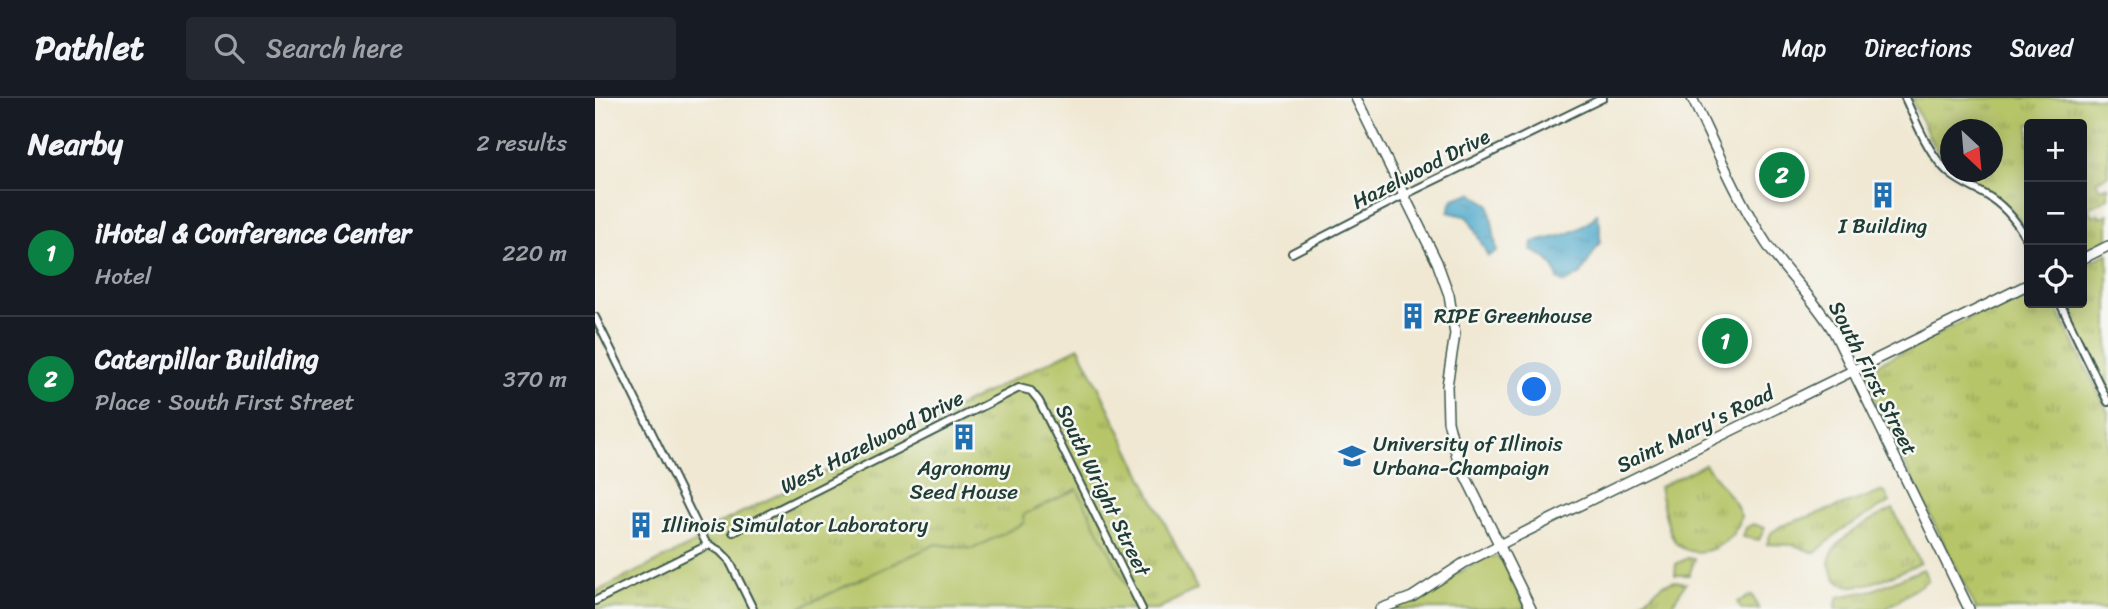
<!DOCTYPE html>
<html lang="en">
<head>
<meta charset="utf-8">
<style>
  body { margin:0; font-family:Sriracha,sans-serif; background:#242831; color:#f1f3f6 }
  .controls { position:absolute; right:21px; top:21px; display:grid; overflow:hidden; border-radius:7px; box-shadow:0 4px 18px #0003 }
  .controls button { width:63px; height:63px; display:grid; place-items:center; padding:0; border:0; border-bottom:2px solid #363941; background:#171b24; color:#f1f3f6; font:35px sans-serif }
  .compass { position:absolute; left:1345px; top:21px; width:63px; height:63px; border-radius:50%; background:#171b24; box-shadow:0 4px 18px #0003; rotate:154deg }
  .you { position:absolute; left:940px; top:292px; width:24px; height:24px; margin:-18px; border:5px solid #fff; border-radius:50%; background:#1a73e8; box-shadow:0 0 0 10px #1a73e833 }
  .badge { display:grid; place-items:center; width:46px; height:46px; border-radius:50%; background:#0b8043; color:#fff; font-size:23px; font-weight:700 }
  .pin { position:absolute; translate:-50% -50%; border:4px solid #fff; box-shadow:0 2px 7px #0006 }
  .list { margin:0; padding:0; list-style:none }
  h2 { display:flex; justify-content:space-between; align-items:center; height:91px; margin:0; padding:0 28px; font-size:30px }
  h2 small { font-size:23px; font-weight:400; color:#9ea1a6 }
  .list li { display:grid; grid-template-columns:46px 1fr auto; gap:21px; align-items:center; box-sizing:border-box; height:126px; padding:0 28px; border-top:2px solid #363941 }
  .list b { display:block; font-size:26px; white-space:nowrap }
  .list p { margin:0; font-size:23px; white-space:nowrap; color:#9ea1a6 }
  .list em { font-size:23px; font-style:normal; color:#9ea1a6 }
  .icon { flex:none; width:38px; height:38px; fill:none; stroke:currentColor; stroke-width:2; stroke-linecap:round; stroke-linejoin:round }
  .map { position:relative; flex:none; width:1513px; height:511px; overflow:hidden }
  header { display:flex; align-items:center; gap:42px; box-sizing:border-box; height:98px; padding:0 35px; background:#171b24; border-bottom:2px solid #363941 }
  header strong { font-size:33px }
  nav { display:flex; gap:38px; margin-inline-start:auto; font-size:24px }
  .search { width:490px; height:63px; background:#242831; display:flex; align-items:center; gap:18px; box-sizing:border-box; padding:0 24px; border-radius:7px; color:#9ea1a6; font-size:26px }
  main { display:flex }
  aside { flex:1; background:#171b24 }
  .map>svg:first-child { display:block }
  .grass { fill:url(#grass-tufts); stroke:#6a814e; stroke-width:2 }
  .green { fill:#b6c568; stroke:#6a814e; stroke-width:2 }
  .water { fill:url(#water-ripples); stroke:#36727f; stroke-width:2 }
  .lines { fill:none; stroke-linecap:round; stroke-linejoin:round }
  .street-casing { stroke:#3e574c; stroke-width:10 }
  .secondary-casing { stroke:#3e574c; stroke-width:12 }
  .street { stroke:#fff; stroke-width:6 }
  .secondary { stroke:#fff; stroke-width:9 }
  .labels { text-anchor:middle; stroke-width:5; stroke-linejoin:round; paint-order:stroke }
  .street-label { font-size:21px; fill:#1f3d34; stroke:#f6f6f2 }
  .poi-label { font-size:21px; fill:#1f3d34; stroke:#f6f6f2; text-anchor:start }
</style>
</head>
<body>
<header>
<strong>Pathlet</strong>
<div class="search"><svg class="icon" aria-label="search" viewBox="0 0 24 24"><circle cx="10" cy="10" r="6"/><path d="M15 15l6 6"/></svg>Search here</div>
<nav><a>Map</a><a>Directions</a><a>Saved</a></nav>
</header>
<main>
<aside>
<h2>Nearby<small>2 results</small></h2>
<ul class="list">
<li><span class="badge">1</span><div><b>iHotel &amp; Conference Center</b><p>Hotel</p></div><em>220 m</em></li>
<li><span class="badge">2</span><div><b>Caterpillar Building</b><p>Place · South First Street</p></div><em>370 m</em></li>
</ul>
</aside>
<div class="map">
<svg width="1513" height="511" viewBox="0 0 1513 511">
  <defs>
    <pattern id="grass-tufts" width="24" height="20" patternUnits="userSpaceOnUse" patternTransform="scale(1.75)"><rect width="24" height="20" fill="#b6c568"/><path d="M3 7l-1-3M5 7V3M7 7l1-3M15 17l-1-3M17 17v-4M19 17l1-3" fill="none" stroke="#93a156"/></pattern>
    <pattern id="water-ripples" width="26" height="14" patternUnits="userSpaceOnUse" patternTransform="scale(1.75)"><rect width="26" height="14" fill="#4ca7ca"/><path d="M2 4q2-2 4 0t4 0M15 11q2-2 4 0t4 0" fill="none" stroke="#3f89a5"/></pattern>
  </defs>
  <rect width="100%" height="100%" fill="#f6f6f2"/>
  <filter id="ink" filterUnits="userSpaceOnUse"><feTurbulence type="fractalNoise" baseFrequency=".0143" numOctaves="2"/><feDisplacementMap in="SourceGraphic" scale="14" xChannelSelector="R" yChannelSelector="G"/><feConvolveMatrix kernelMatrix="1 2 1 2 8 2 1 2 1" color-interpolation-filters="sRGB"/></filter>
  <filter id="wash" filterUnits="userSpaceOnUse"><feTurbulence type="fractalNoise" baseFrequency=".00686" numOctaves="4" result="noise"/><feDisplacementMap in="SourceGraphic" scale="28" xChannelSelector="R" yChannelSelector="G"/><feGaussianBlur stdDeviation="1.57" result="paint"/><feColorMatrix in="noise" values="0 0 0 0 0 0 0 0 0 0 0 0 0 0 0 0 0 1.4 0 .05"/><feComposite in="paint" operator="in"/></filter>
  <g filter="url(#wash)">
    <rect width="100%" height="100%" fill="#f0e8d3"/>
    <g class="grass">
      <path d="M1316 0H1510L1513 7V77L1501 83 1505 91 1513 88V100L1493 110 1497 118 1503 116 1505 120 1513 116V141L1487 154V26H1434V136C1412 99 1393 96 1360 74H1398V32H1356L1355 69 1338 47Z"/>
      <polygon points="1513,155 1513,294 1469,205 1487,205 1487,168"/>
      <polygon points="1434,191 1434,205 1459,205 1513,314 1513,511 1381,511 1269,282 1269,275 1278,268"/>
      <polygon points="484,249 602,491 563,511 544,511 429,425 378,451 341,446 202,511 0,511 0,494 102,444 115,430"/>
      <path d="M1110 366 1140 405 1146 418C1142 444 1104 466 1082 446 1073 437 1067 402 1064 389Z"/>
      <polygon points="1289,393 1295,404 1246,432 1220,455 1199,447 1172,446 1176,435 1186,428"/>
      <path d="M1298 411 1325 465C1308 473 1263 496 1245 485 1239 481 1237 473 1234 466 1236 440 1277 421 1298 411Z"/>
      <polygon points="1158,426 1170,430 1164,442 1148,439 1151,430"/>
      <polygon points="1093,460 1100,461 1094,477 1080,477 1081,466"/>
      <polygon points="1328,471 1333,482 1291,511 1240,511 1243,499 1278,492"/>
      <polygon points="1080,483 1091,485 1074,511 1038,511 1069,486"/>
    </g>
    <g class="green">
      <polygon points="482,391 544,511 202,511 341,446 378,451 429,425 428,417"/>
      <polygon points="894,458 902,459 908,464 931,511 796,511"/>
      <polygon points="1157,497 1164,511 1146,511 1142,504"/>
    </g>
    <g class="water">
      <polygon points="876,95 894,106 902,153 893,158 873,119 853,114 858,101"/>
      <path d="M1002 116 1005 127V144L986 176 970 185 963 181C959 164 951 159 936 152L938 144C963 139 985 136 1002 116Z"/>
    </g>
  </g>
  <g filter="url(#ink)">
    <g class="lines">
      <g class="street-casing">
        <g id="street">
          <path d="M1310 0C1322 25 1333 56 1354 75 1367 86 1382 91 1396 100 1414 112 1425 128 1434 146"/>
          <polyline points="697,155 809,97 1008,0"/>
          <polyline points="1465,205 1513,304"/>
          <polyline points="0,219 111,445 125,453 134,462 158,511"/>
          <polyline points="138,434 424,290 436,293 444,303 547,511"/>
          <polyline points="0,503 113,447"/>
        </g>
      </g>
      <g class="secondary-casing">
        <g id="secondary">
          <polyline points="761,0 842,164 854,197 860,236 852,288 853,323 863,363 936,511"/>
          <path d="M1097 0C1120 48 1142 100 1171 145 1192 177 1221 202 1240 236L1374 511"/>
          <polyline points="1487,161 1513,148"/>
          <polyline points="785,511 817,499 869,465 916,441 1434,186"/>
        </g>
      </g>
      <use href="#street" class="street"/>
      <use href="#secondary" class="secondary"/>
    </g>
  </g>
  <defs>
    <g id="building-bare" transform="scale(2.1)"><path d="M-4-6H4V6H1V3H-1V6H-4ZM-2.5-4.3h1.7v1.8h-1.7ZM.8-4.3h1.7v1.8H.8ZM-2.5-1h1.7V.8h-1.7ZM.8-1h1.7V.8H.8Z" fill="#1f6fb2" stroke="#f6f6f2" stroke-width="2.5" paint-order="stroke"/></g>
    <g id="university-bare" transform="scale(2.1)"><path d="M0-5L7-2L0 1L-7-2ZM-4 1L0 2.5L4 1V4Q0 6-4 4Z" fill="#1f6fb2" stroke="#f6f6f2" stroke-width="2.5" paint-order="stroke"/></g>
  </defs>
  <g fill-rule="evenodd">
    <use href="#building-bare" x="1288" y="97"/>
    <use href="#building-bare" x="818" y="218"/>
    <use href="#building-bare" x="369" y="339"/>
    <use href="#university-bare" x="757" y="358"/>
    <use href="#building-bare" x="46" y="427"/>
  </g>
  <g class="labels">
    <g class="street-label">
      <text transform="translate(826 71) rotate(-27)" y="7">Hazelwood Drive</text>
      <text transform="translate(1278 280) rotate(63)" y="7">South First Street</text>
      <text transform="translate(1100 331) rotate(-26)" y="7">Saint Mary's Road</text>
      <text transform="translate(277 344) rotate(-27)" y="7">West Hazelwood Drive</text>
      <text transform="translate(508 392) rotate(64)" y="7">South Wright Street</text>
    </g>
    <g class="poi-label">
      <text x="1288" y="135" text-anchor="middle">I Building</text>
      <text x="839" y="225">RIPE Greenhouse</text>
      <text x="778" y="353">University of Illinois<tspan x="778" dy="24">Urbana-Champaign</tspan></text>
      <text x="369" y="377" text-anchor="middle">Agronomy<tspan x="369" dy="24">Seed House</tspan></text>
      <text x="67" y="434">Illinois Simulator Laboratory</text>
    </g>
  </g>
</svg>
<div class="controls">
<button>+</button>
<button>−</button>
<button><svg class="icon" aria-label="locate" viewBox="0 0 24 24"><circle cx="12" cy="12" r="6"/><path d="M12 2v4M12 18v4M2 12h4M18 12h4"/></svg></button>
</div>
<svg class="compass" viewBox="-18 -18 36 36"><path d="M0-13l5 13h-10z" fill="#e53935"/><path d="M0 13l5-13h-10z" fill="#9ea1a6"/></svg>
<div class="you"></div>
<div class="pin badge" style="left:1130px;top:243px">1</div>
<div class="pin badge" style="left:1187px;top:77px">2</div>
</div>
</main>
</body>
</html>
